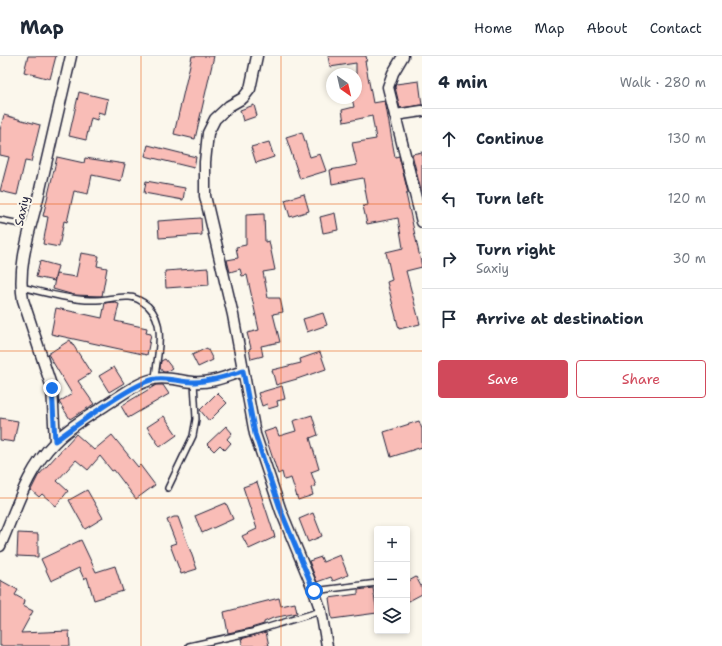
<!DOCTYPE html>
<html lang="en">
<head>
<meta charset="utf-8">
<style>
  body { margin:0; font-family:"Shantell Sans",sans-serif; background:#f2f2f3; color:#1f2937 }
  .controls { position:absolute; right:12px; bottom:12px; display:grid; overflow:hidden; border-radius:4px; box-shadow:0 2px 6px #0003 }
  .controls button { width:36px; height:36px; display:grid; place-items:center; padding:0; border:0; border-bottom:1px solid #e0e1e3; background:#fff; color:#1f2937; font:20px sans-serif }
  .compass { position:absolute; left:326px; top:12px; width:36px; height:36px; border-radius:50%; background:#fff; box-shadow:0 2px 6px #0003; rotate:146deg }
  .stop { position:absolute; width:12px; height:12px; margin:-9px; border:3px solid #1a73e8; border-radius:50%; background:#fff }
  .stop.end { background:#1a73e8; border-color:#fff; box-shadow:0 1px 4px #0008 }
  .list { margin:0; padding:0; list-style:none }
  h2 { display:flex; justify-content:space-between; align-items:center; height:52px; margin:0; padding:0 16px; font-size:17px }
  h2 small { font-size:13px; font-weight:400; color:#747a83 }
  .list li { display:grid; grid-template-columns:26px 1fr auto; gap:12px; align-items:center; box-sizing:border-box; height:60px; padding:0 16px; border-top:1px solid #e0e1e3 }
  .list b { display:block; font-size:15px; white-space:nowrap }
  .list p { margin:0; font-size:13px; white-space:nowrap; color:#747a83 }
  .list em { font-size:13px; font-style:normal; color:#747a83 }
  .actions { display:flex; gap:8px; padding:12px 16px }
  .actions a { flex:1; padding:9px 0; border:1px solid #d1495b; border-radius:4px; text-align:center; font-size:14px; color:#d1495b }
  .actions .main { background:#d1495b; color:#fff }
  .icon { flex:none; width:22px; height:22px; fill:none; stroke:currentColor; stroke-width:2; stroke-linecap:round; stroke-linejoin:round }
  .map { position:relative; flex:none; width:422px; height:590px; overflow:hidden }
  header { display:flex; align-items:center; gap:24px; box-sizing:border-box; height:56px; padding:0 20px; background:#fff; border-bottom:1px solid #e0e1e3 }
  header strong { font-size:19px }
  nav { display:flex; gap:22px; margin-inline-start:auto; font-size:14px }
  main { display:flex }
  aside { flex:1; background:#fff }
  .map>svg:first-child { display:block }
  .building { fill:#f9bdb7; stroke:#22223b }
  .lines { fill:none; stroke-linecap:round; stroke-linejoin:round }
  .service-casing { stroke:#22223b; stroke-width:8 }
  .minor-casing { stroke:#22223b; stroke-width:13 }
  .service { stroke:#fbf7ec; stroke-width:5 }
  .minor { stroke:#fbf7ec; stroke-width:10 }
  .route { stroke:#1a73e8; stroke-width:5 }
  .grid { fill:none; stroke:#e8590c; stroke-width:1; stroke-opacity:0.55 }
  .labels { text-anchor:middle; stroke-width:4; stroke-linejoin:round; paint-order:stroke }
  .street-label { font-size:12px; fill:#22223b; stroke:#fbf7ec }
</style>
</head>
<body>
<header>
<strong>Map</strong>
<nav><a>Home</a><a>Map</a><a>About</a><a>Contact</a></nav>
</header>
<main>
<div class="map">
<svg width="422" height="590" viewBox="0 0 422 590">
  <rect width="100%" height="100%" fill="#fbf7ec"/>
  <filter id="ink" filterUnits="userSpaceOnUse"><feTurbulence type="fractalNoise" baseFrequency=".025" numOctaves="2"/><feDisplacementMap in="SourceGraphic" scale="8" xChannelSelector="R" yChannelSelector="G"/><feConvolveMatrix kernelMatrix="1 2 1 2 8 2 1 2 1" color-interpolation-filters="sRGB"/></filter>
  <g filter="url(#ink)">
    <g class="building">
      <polygon points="28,0 56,0 50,23 24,16"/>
      <polygon points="192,0 214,0 195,83 174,78"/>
      <polygon points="328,0 366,0 367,5 365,5 373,47 385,45 395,101 399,100 408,137 406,138 422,211 406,215 420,268 399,273 387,226 392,224 386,196 403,192 398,162 367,168 363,150 368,149 363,122 332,128 330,114 357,109 352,87 376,83 372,60 344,66 342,54 354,51 352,42 356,42 356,7 330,11"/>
      <polygon points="419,25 422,49 400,52 395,31 396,28"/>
      <polygon points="79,36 108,43 105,58 98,56 97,64 91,62 86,84 69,80"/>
      <polygon points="254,49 257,60 243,65 240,54"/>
      <polygon points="4,59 40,69 31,106 25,105 17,139 0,135 9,101 0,99 0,74"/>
      <polygon points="302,76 310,101 320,98 326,115 300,123 286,81"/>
      <polygon points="269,86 274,101 256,107 251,91"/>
      <polygon points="148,89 196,101 194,112 145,100"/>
      <polygon points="422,96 422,135 421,135 412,98"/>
      <polygon points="57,101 84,107 85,102 125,108 121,125 92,119 88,138 74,135 67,166 64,165 59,191 43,188 48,161 43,160"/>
      <polygon points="146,125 185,132 183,144 144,137"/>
      <polygon points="304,138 309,155 290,161 285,144"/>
      <polygon points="335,157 338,174 323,177 320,161"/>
      <polygon points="264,158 265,186 269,185 275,214 263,216 268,242 280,242 283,256 273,258 280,286 261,290 263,300 251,303 249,293 251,292 247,277 259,274 247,219 242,220 240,213 230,216 227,204 238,202 236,191 246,189 246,159"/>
      <polygon points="201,162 202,179 159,182 158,165"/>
      <polygon points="81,197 99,200 97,210 107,212 102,240 74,239 53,233 56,218 76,221"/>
      <polygon points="40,205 58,210 54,225 36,221"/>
      <polygon points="208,212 209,229 166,232 165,215"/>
      <polygon points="112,246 119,248 115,265 147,272 146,277 151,278 147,299 51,278 56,252 102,262 105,247"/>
      <polygon points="323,257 327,269 307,276 303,263"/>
      <polygon points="70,284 91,317 78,325 94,348 70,363 59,346 72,338 48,298"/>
      <polygon points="207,292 213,304 198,311 192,299"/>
      <polygon points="320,296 326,313 297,323 276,329 272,314 301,307 300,303"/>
      <polygon points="165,303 172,312 166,316 163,316 160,312 161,305"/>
      <polygon points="114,311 124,327 109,336 99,320"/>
      <polygon points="156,329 163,329 169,338 128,362 121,350"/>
      <polygon points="282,330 285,343 277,345 278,350 268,353 267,348 262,350 258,337"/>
      <polygon points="217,337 227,347 209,365 200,354"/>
      <polygon points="312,359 318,379 310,382 319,413 311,416 316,430 311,432 313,439 298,444 291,422 284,424 282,416 278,418 264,376 276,372 279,380 296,375 293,365"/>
      <polygon points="164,360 177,379 160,391 147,371"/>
      <polygon points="0,362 18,365 14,386 0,384"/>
      <polygon points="419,365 422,373 422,391 391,401 384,376"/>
      <polygon points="226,370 232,377 227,383 231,387 225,394 220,389 214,395 207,388"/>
      <polygon points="76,378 94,394 112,379 138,411 140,409 155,429 136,443 114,414 112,415 100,400 88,414 76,404 57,425 68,435 56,450 42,438 39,441 31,434 38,420"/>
      <polygon points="257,426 275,481 249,493 242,480 257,473 243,431"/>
      <polygon points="87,434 103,462 85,473 69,444"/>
      <polygon points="226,447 233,463 202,477 195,460"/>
      <polygon points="313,457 322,480 308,486 299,463"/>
      <polygon points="174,461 178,461 197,513 181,518 170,489 176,487 167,464"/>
      <polygon points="18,477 38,478 38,501 17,500"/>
      <polygon points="81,484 96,516 115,510 123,535 94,544 87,521 84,523 79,512 51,525 41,503"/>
      <polygon points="340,499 348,519 333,525 331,521 317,526 309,505 321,501 323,506"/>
      <polygon points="416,521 422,532 422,538 407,546 407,526"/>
      <polygon points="0,524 18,534 15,539 24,544 23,550 33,555 21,577 69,575 70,590 0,590"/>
      <polygon points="373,532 377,557 332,563 329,542 358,538 358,534"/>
      <polygon points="279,542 281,550 295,547 297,557 273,562 264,566 264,568 251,572 228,577 224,556"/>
      <polygon points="266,576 269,590 243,590 241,583"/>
    </g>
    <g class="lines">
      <g class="service-casing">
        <g id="service">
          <polyline points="0,164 31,170"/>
          <path d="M21 231C43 236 69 244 90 244 104 245 116 240 129 241 136 241 143 246 148 250 167 268 157 299 155 322"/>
          <polyline points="168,432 193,380 196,363 194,326"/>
          <polyline points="314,535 377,527"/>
          <polyline points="189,590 252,576 321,555"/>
        </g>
      </g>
      <g class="minor-casing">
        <g id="minor">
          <polyline points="257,0 250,33 243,42 229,50 215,63 208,77 205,106 205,140 233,259 255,378 281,455 314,535 321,555 327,590"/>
          <polyline points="403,0 393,17 388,31 422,166"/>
          <polyline points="395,59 422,55"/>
          <path d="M55 385 52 332 23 244C17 211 30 174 38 142 49 95 60 47 71 0"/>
          <path d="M0 490C16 454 26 415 55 386 69 371 89 360 106 349 121 340 136 327 154 323 166 320 181 325 193 326 209 328 228 320 243 315"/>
        </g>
      </g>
      <use href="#service" class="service"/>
      <use href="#minor" class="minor"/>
    </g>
  </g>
  <g class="lines" filter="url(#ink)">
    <path class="route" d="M52 332 55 385C74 371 135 325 156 323 169 321 183 327 195 326 212 325 228 320 243 315L255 378 281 455 314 535"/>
  </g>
  <path class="grid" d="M141 0V590M281 0V590M0 148H422M0 295H422M0 442H422"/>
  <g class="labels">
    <g class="street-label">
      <text transform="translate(22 155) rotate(-77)" y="4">Saxiy</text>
    </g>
  </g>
</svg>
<div class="controls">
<button>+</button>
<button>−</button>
<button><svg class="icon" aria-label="layers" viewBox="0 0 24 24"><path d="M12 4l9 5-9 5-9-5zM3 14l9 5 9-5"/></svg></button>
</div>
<svg class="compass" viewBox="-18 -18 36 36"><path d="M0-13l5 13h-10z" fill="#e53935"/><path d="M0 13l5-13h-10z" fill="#747a83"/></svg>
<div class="stop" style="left:314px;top:535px"></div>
<div class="stop end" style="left:52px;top:332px"></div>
</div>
<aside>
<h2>4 min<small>Walk · 280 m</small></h2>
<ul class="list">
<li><svg class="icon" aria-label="ahead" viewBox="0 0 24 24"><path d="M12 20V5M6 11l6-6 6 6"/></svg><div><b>Continue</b></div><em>130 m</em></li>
<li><svg class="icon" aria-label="left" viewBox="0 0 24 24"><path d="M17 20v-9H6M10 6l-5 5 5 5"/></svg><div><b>Turn left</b></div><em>120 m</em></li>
<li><svg class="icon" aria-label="right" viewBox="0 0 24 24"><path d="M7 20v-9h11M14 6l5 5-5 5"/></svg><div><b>Turn right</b><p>Saxiy</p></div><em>30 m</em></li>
<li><svg class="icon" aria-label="arrive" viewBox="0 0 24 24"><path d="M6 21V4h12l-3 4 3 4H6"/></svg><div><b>Arrive at destination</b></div></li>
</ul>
<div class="actions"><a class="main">Save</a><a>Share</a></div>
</aside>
</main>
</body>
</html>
